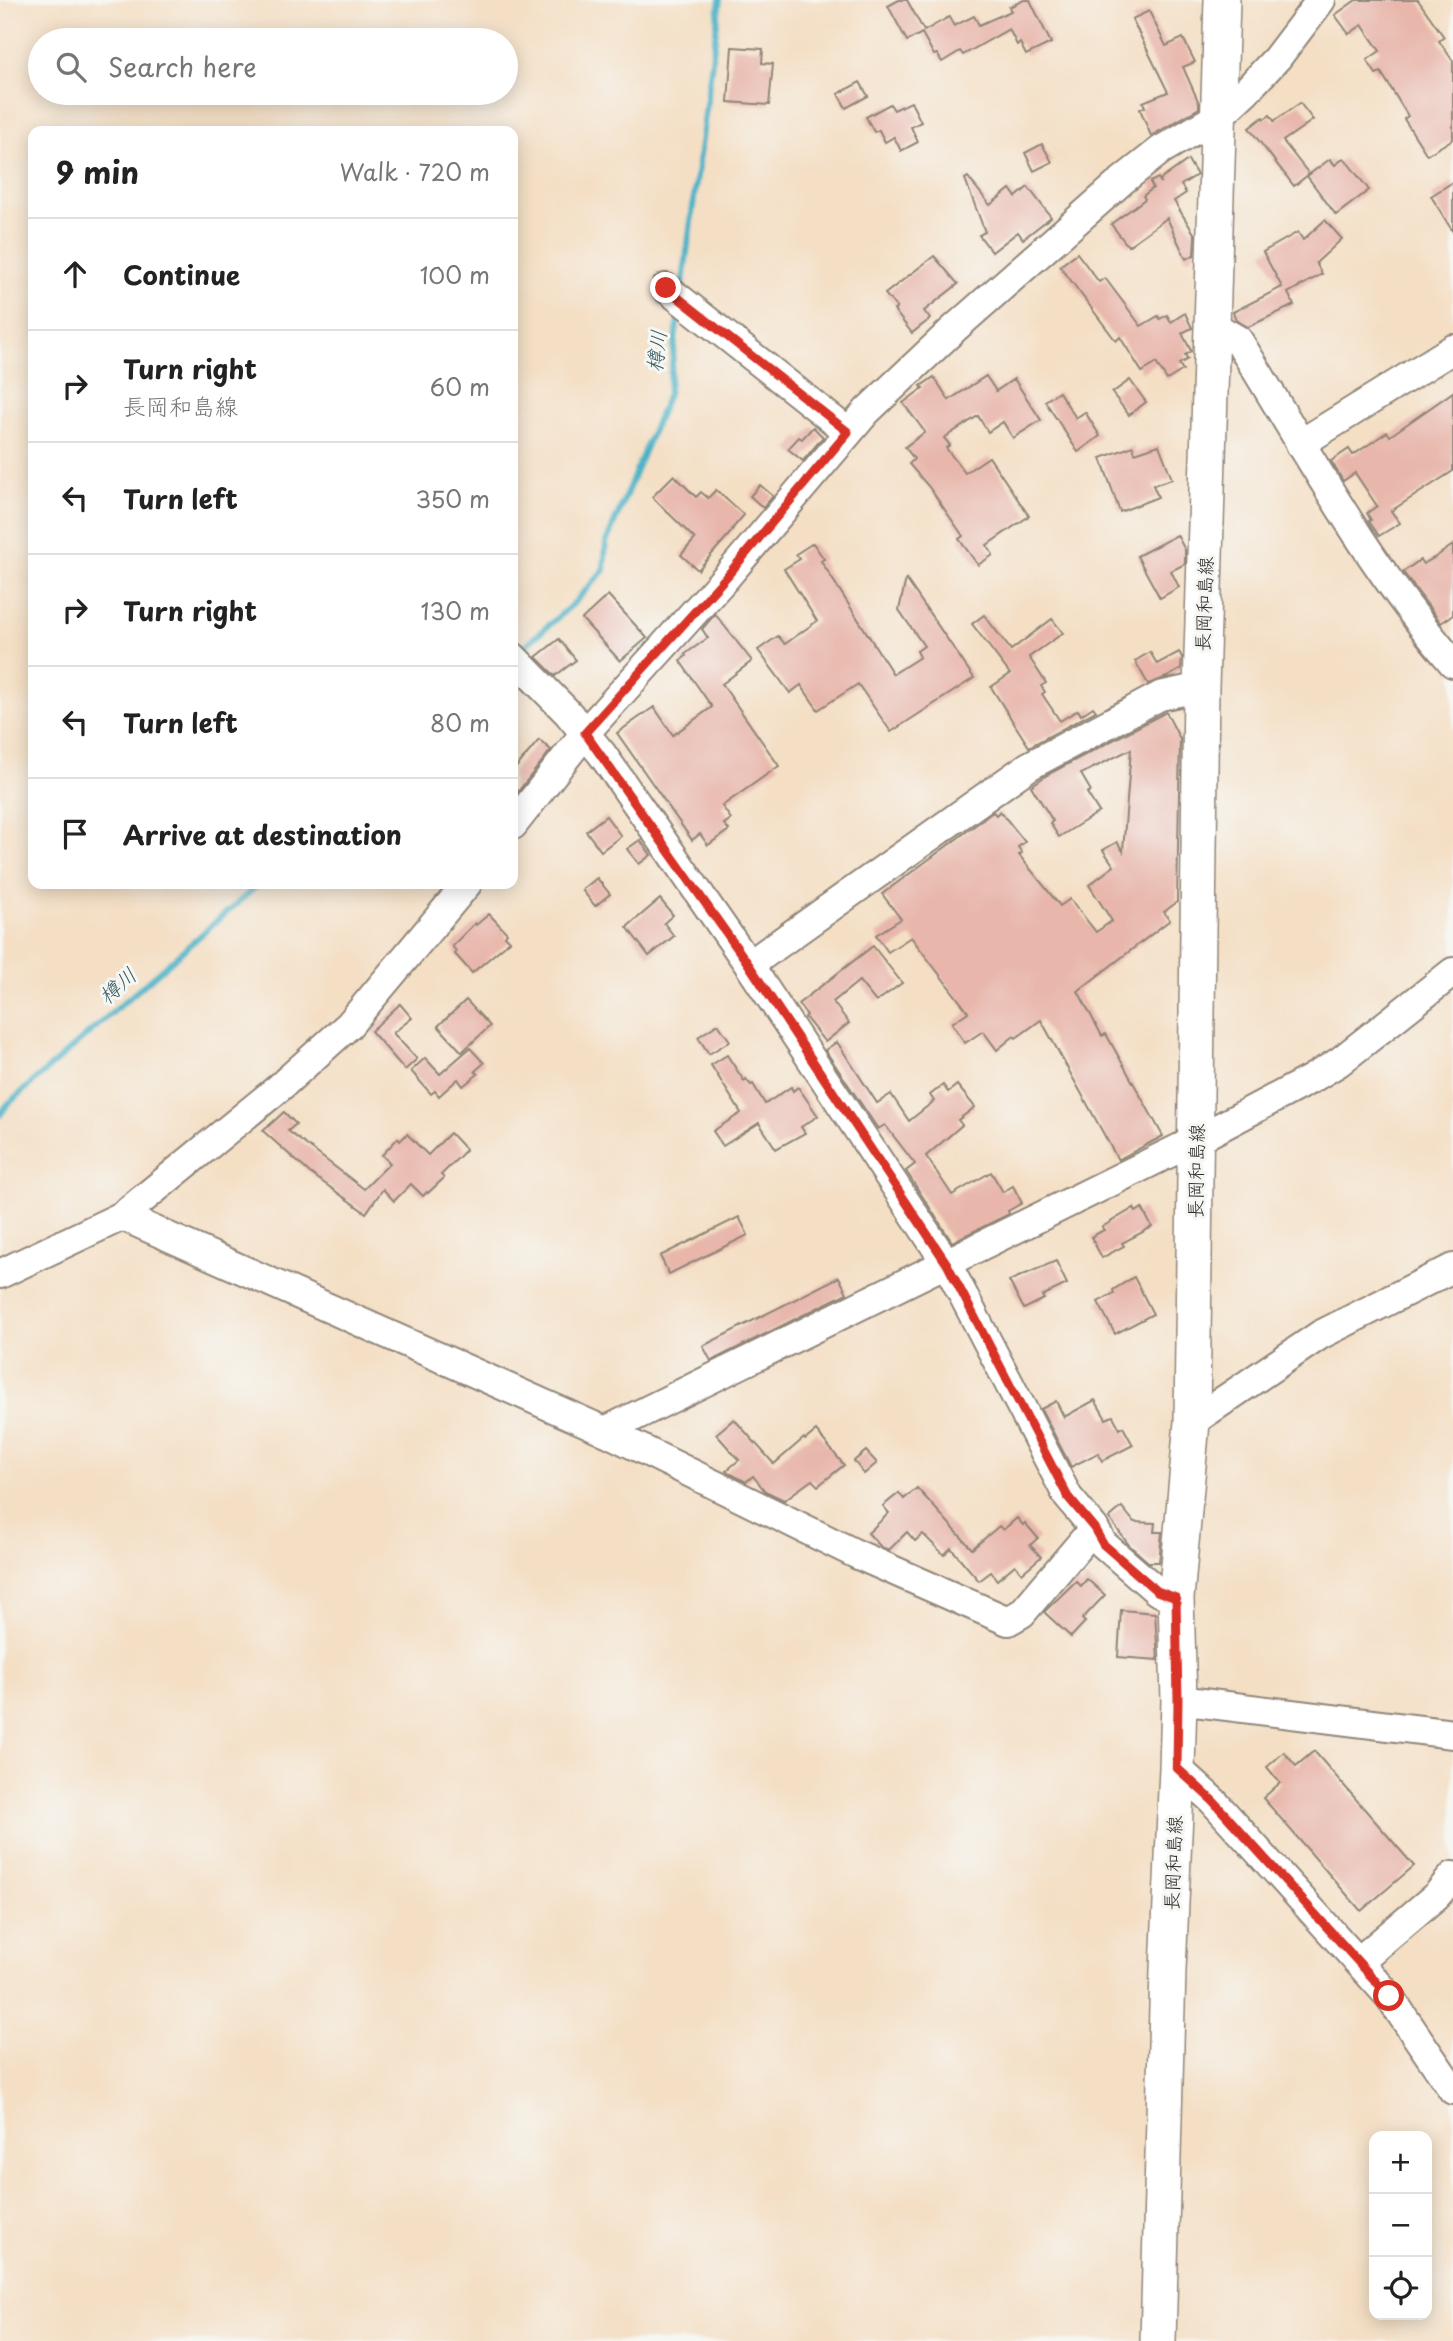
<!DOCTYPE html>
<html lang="en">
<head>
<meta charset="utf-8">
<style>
  body { margin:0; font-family:"Playpen Sans","Klee One",sans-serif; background:#f2f2f2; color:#222 }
  .controls { position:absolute; right:21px; bottom:21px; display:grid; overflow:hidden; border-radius:14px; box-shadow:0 4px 18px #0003 }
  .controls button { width:63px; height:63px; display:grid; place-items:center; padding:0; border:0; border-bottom:2px solid #e0e0e0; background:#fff; color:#222; font:35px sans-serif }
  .stop { position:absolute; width:21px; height:21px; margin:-16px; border:5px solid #d93025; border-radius:50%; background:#fff }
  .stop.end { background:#d93025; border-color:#fff; box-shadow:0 2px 7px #0008 }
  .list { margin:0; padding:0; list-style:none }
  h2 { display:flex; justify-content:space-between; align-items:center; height:91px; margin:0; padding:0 28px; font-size:30px }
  h2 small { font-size:23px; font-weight:400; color:#767676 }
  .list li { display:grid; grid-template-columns:46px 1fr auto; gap:21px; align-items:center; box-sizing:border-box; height:112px; padding:0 28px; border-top:2px solid #e0e0e0 }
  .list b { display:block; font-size:26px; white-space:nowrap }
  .list p { margin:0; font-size:23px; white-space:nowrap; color:#767676 }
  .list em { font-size:23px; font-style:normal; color:#767676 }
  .icon { flex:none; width:38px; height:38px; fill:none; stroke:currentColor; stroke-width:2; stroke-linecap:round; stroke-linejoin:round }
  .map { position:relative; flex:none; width:1453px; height:2341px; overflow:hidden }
  .search { position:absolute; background:#fff; box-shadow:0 4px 18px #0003; left:28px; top:28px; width:490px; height:77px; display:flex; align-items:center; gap:18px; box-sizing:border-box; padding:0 24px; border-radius:38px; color:#767676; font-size:26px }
  .panel { position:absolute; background:#fff; box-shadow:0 4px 18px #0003; left:28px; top:126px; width:490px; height:763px; border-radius:14px }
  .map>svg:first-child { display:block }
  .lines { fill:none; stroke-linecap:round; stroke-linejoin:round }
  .stream { stroke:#49b2c7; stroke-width:6 }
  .building { fill:#e8b6aa }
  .minor-casing { stroke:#908578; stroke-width:32 }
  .major-casing { stroke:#908578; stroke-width:38 }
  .minor { stroke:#fff; stroke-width:28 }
  .major { stroke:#fff; stroke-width:35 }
  .route { stroke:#d93025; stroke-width:9 }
  .labels { text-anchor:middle; stroke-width:6; stroke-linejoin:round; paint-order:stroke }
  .street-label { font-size:19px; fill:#2b2b2b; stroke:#f6f6f2 }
  .water-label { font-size:21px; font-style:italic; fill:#365a62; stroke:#f6f6f2 }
</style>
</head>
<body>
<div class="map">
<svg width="1453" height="2341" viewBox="0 0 1453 2341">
  <rect width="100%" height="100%" fill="#f6f6f2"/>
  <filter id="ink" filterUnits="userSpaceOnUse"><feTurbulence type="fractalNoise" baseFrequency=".0143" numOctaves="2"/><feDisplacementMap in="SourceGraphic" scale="14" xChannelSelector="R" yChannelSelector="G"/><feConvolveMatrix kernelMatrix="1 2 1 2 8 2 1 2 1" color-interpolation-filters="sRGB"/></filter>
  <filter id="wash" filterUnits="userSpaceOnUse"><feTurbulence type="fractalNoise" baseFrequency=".00686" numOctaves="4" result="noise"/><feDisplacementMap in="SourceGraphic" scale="28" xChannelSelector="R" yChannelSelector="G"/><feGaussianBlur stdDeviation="1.57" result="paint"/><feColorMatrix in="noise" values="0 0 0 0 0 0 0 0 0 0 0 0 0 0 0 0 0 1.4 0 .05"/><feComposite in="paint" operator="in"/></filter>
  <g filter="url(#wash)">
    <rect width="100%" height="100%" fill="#f4dfc5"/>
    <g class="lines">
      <g class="stream">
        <polyline points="682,290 720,0"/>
        <polyline points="518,652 573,604 604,570 606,543 668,394 679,311"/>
        <polyline points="0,1115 7,1105 259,884"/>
      </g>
    </g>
    <g id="blocks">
      <g class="building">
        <polygon points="899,0 907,0 924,31 949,17 954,26 974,16 979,25 1011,11 1009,7 1024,0 1030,0 1051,43 1026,55 1020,43 1017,45 1009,29 963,55 960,51 942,62 937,54 934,55 922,33 907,41 888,6"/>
        <polygon points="1356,0 1418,0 1444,37 1439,41 1453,61 1453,139 1427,155 1404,119 1408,116 1381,72 1376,74 1367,60 1380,51 1362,25 1349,34 1335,15"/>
        <polygon points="1149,11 1166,46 1183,38 1195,62 1183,67 1199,103 1199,108 1151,136 1140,109 1145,107 1143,102 1168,92 1132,19"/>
        <polygon points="732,47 763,49 762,63 773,64 769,105 728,102"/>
        <polygon points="860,82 868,96 846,108 838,94"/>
        <polygon points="911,102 921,122 911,127 918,142 901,151 894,137 885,142 879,130 874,132 866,117 890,104 894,110"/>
        <polygon points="1300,103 1313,120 1283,141 1309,174 1294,186 1249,128 1263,117 1264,119 1270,115 1274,121"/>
        <polygon points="1042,144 1052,162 1034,171 1025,153"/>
        <polygon points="1344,158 1369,190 1336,215 1307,176 1330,159 1335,165"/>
        <polygon points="1188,160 1197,175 1181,185 1186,193 1174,201 1195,235 1194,255 1186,259 1167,218 1128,246 1111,224 1145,199 1143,196 1153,188 1150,182 1158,178 1161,183 1160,180"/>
        <polygon points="968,177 990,205 1010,189 1016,197 1028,187 1051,217 1023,239 1018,232 992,252 979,235 985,232 965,179"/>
        <polygon points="1453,182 1453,232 1431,196"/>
        <polygon points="1325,220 1342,239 1316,263 1322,274 1288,293 1294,305 1248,327 1236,320 1233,312 1282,287 1263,252 1298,232 1303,240"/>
        <polygon points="1077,253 1099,282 1105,278 1141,326 1158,316 1160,319 1167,315 1171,322 1185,313 1192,328 1182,333 1191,351 1185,355 1188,359 1179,364 1183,370 1167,380 1156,363 1142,372 1120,337 1116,341 1060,266"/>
        <polygon points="934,256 958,284 924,311 930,319 912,333 894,310 897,308 885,294"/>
        <polygon points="986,376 996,391 1014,379 1041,420 1013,438 1003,422 988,432 978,416 944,438 950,445 946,448 965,473 989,457 1029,516 987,545 993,555 978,565 959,539 963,536 929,487 909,464 914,459 905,447 925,432 903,403 923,388 921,386 934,377 949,400"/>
        <polygon points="1130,380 1146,402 1129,415 1112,393"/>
        <polygon points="1059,392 1076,418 1085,412 1100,436 1078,452 1045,401"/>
        <polygon points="1453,392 1453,471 1391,511 1400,523 1379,536 1369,521 1371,520 1367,513 1377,506 1355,473 1343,481 1331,461 1349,449 1353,455 1387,432 1390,436"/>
        <polygon points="813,427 823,437 803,461 788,449 799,437 802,439"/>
        <polygon points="1159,445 1172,479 1153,485 1158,497 1120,512 1101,458 1133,446 1135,453"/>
        <polygon points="674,475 696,497 701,492 708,498 716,490 744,515 732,529 733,530 698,570 681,555 695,539 652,497"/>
        <polygon points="760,485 773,496 763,508 750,496"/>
        <polygon points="1177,535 1185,550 1185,564 1171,571 1179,587 1160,598 1137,556"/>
        <polygon points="813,543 824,559 821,561 893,674 920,657 917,651 924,646 899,610 906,579 974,678 891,732 858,684 818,710 801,685 790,693 758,650 778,636 785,644 817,621 784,569 800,559 796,554"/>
        <polygon points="1453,545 1453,615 1441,623 1403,572 1420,560 1423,564 1434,558"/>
        <polygon points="608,595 647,638 620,661 582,619"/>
        <polygon points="715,614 752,661 722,684 779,766 722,806 731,819 724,824 729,830 708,845 700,834 692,840 617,733 654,707 673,735 712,707 680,661 686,656 685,654 708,638 702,629"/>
        <polygon points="984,615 1011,650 1052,619 1063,633 1029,657 1046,683 1041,686 1045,692 1042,694 1060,721 1078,710 1081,715 1093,707 1096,711 1029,747 991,687 1010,674 972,624"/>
        <polygon points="559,639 576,660 555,676 536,657"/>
        <polygon points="1150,652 1157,664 1179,652 1182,657 1181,669 1167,677 1148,684 1135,661"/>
        <polygon points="1166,712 1180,739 1177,902 1164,912 1170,920 1078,991 1102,1036 1106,1034 1163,1136 1118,1160 1041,1020 1016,1038 1014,1036 997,1050 983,1031 965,1043 952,1023 968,1012 911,937 888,952 876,935 901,919 882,894 993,812 996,815 1000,811 1025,842 1018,847 1022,853 1019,855 1060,906 1070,899 1096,932 1112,921 1089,885 1114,866 1103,850 1117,842 1123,851 1131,749 1081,774 1091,791 1087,793 1099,812 1059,837 1050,823 1053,821 1031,786 1047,775"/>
        <polygon points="539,740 551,750 513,798 513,771"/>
        <polygon points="606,816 621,836 601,851 586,831"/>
        <polygon points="640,840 651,855 639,864 627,849"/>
        <polygon points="597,878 610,894 595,906 582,890"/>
        <polygon points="660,899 673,915 664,923 674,936 649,956 627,927"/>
        <polygon points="489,914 507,933 505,936 510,941 472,973 454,953 456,951 452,946 475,923 476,925"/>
        <polygon points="873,946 902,983 876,1002 859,981 833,1002 849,1023 825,1042 805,1017 807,1015 798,1004"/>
        <polygon points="466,1000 490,1026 462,1052 438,1026"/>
        <polygon points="400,1004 412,1018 393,1033 417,1059 405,1070 371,1031"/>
        <polygon points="718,1024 730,1041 709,1054 698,1037"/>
        <polygon points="837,1042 877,1103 891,1094 909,1121 934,1101 930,1095 943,1085 948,1092 957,1085 975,1107 958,1120 962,1125 926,1156 952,1195 991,1172 1003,1192 1013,1186 1022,1203 1008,1211 1009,1214 952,1242 906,1171 915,1164 885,1125 878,1129 825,1050"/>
        <polygon points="470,1048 484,1063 475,1071 478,1074 463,1086 458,1079 439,1096 435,1091 431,1094 411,1071 425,1058 440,1074"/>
        <polygon points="727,1055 744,1081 746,1079 751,1085 753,1084 765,1104 791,1087 793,1091 798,1087 818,1116 801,1127 805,1133 776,1149 759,1123 723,1146 713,1131 741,1113 711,1065"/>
        <polygon points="284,1112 296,1124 288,1131 364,1189 390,1163 382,1155 398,1138 400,1141 407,1134 428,1155 450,1133 466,1150 441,1175 444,1178 428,1193 427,1192 423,1196 411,1184 394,1201 383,1189 366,1213 310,1173 263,1131"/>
        <polygon points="1134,1208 1136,1212 1142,1208 1152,1227 1122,1243 1124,1246 1102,1258 1091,1237 1104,1230 1102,1227"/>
        <polygon points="739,1217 748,1235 669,1274 660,1256"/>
        <polygon points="1056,1261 1067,1284 1042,1296 1044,1299 1024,1309 1009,1281"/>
        <polygon points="839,1277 847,1293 711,1361 703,1346"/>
        <polygon points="1134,1277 1153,1314 1115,1334 1098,1302 1114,1293 1113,1290"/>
        <polygon points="1095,1400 1106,1419 1113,1416 1120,1429 1123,1427 1133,1445 1102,1461 1098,1453 1071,1467 1041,1409 1056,1401 1064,1417"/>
        <polygon points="734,1419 774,1464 804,1438 805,1440 816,1431 844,1465 818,1486 812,1480 784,1500 765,1491 753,1476 746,1482 726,1471 739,1460 716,1434"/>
        <polygon points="866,1451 877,1463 864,1474 854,1461"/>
        <polygon points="917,1488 972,1549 999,1526 1003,1530 1017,1518 1023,1525 1025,1523 1038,1538 1030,1545 1041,1557 1022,1573 1015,1565 997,1580 991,1572 979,1581 951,1548 944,1555 923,1534 915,1541 907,1532 889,1550 881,1547 868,1533 889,1513 883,1506 899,1493 904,1499"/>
        <polygon points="1122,1507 1134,1522 1155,1523 1154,1532 1162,1532 1159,1562 1148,1562 1129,1545 1109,1518"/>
        <polygon points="1087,1579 1105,1595 1082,1619 1085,1622 1071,1637 1044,1612 1076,1581 1081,1586"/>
        <polygon points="1121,1610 1155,1613 1158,1660 1118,1657"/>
        <polygon points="1314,1751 1414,1866 1361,1911 1263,1798 1280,1783 1267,1767 1284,1752 1296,1766"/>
      </g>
    </g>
  </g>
  <g filter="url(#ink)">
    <use href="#blocks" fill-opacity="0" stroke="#908578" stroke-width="2"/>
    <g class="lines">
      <g class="minor-casing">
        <g id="minor">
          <polyline points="666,288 848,432"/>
          <path d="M1212 325 1238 340C1307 451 1367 564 1453 663"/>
          <polyline points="1300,444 1453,349"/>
          <polyline points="513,657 568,713 602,754 749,965 947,1264 1068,1497 1094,1528 1103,1544 1157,1591 1176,1598"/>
          <polyline points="513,825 585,733 727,576 867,411 955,328 1123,180 1161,150 1220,115 1247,90 1277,58 1321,0"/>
          <polyline points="749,965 1029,766 1160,696 1201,687"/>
          <polyline points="122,1216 605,1431 856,1554 1008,1621 1022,1613 1094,1528"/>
          <polyline points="0,1274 122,1216 280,1087 349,1025 467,884"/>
          <polyline points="1192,1422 1320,1335 1453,1268"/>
          <polyline points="605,1431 1196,1140 1311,1079 1339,1062 1453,972"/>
          <polyline points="1179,1700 1453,1734"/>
          <polyline points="1177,1768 1213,1801 1389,1996 1453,2090"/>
          <polyline points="1359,1961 1437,1895 1453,1876"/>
        </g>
      </g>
      <g class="major-casing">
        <polyline id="major" points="1158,2341 1168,1970 1177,1768 1179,1700 1176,1598 1192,1422 1201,687 1222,0"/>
      </g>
      <use href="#minor" class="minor"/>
      <use href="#major" class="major"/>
    </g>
  </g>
  <g class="lines" filter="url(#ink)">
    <polyline class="route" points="666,288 848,432 727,576 585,733 749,965 947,1264 1068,1497 1094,1528 1103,1544 1157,1591 1176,1598 1178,1700 1177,1768 1213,1801 1389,1996"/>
  </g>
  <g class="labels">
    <g class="street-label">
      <text transform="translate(1204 604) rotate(-88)" y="7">長岡和島線</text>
      <text transform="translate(1196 1171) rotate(-89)" y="7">長岡和島線</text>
      <text transform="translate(1173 1863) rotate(-88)" y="7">長岡和島線</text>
    </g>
    <g class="water-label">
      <text transform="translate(657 351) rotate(-83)" y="7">樽川</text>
      <text transform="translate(118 986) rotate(-42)" y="7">樽川</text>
    </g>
  </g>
</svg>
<div class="controls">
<button>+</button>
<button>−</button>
<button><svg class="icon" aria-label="locate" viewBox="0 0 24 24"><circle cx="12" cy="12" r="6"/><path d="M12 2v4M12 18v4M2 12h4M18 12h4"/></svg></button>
</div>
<div class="stop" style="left:1389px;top:1996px"></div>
<div class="stop end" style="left:666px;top:288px"></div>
<div class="search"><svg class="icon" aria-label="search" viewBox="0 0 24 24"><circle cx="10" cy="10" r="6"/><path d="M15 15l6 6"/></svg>Search here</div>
<section class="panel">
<h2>9 min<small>Walk · 720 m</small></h2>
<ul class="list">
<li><svg class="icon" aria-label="ahead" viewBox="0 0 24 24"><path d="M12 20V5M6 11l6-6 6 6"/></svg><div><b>Continue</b></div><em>100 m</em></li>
<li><svg class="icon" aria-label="right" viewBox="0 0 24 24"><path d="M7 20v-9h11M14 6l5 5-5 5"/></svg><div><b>Turn right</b><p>長岡和島線</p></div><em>60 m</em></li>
<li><svg class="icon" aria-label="left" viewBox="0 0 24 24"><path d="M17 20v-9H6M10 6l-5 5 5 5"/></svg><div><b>Turn left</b></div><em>350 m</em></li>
<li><svg class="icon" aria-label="right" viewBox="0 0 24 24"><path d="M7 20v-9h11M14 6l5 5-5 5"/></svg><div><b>Turn right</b></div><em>130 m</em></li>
<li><svg class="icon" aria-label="left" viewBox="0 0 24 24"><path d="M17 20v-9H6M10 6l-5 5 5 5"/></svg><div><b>Turn left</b></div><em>80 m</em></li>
<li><svg class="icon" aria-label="arrive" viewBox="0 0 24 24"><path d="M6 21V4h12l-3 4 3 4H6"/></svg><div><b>Arrive at destination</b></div></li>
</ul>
</section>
</div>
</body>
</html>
